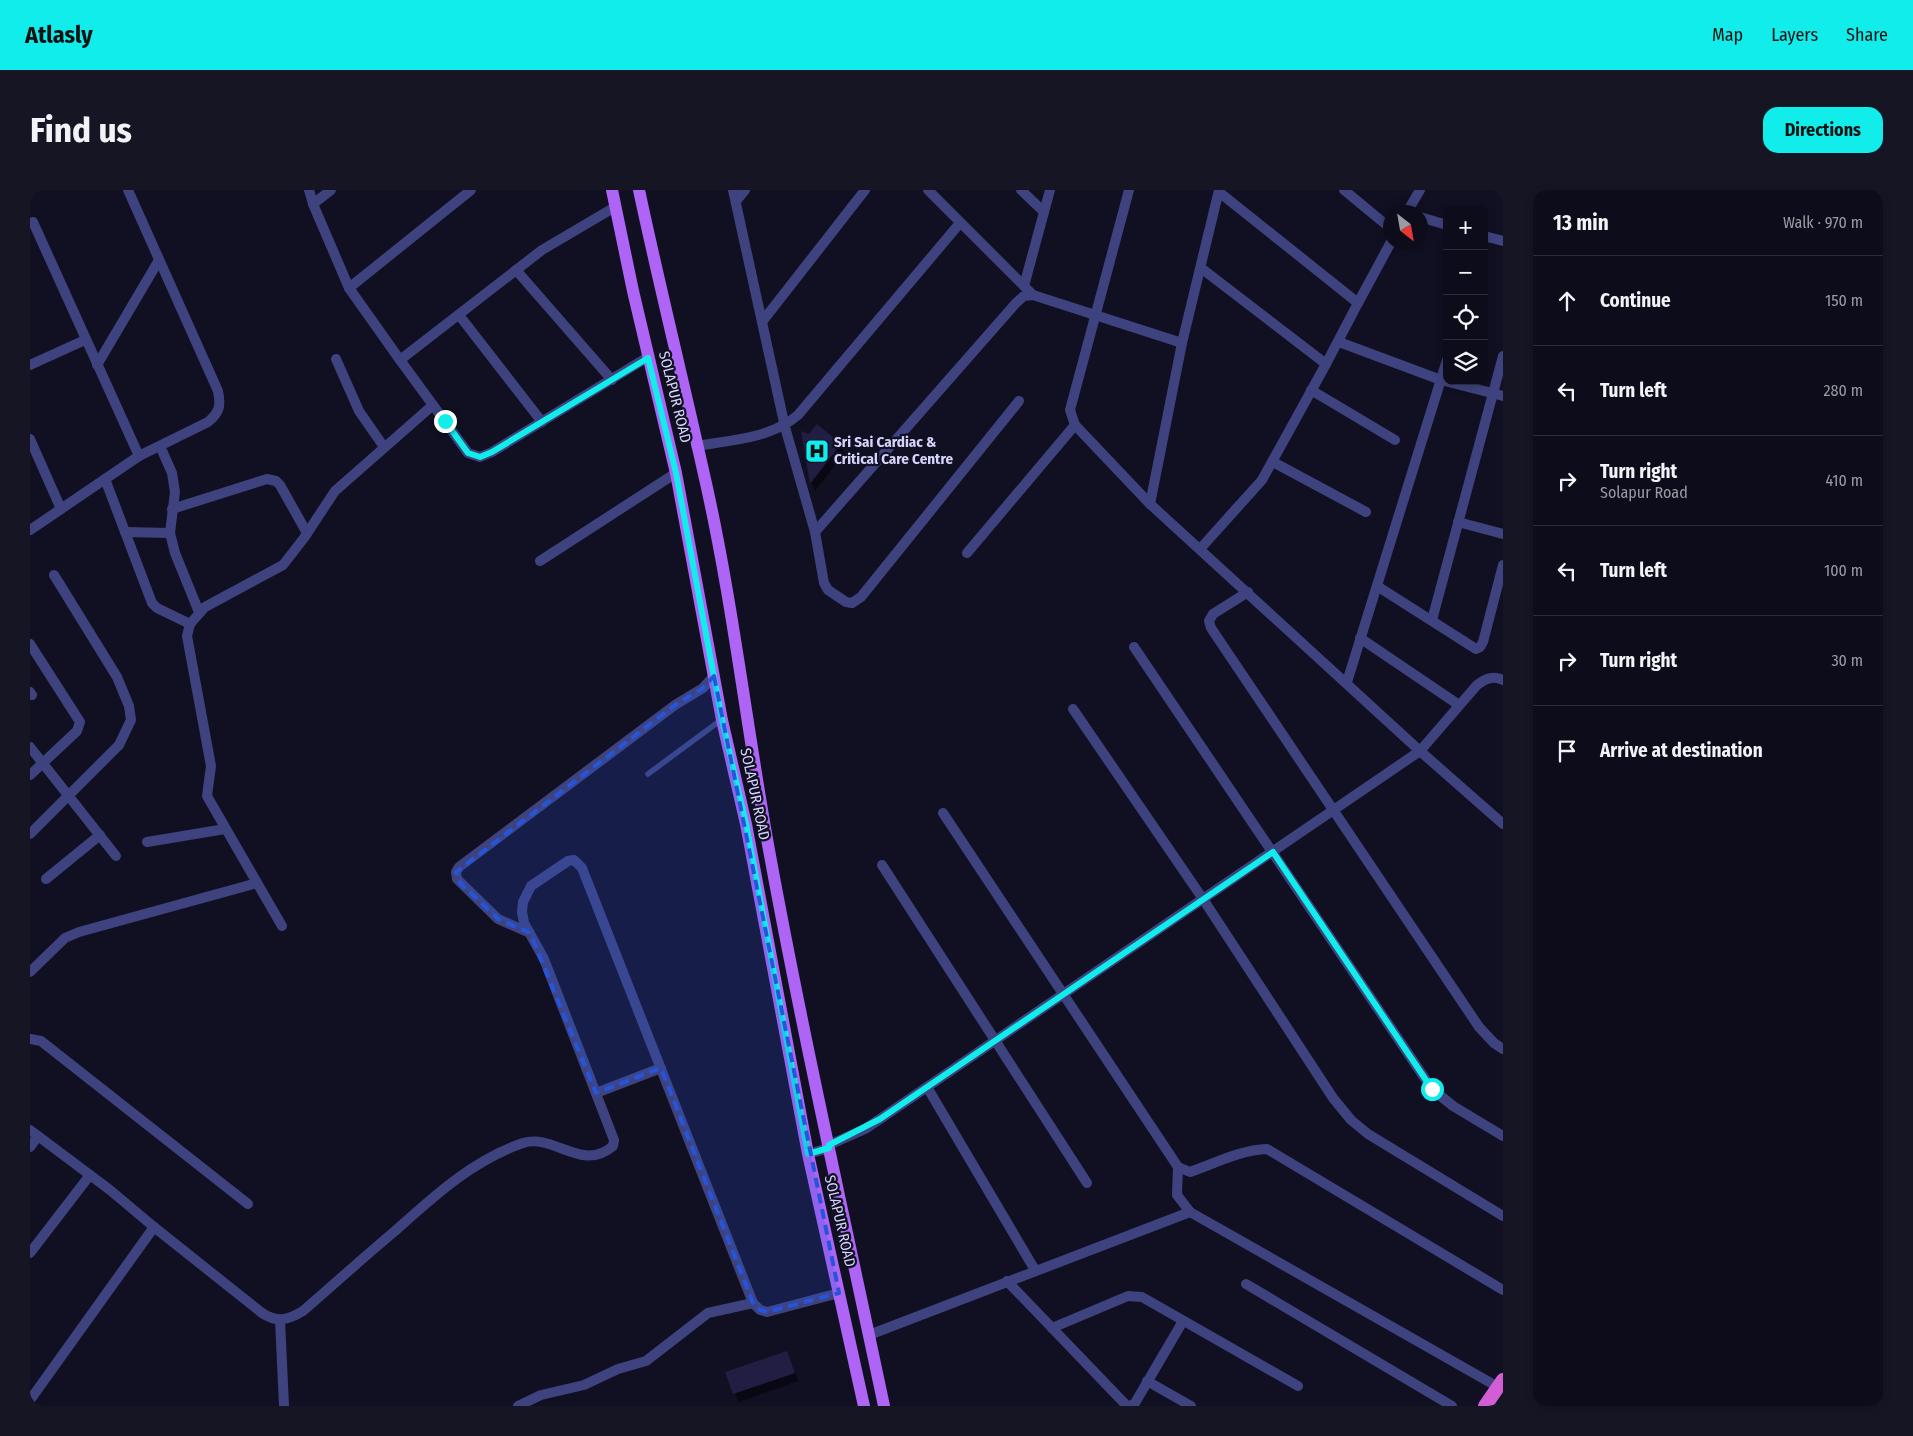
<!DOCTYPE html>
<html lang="en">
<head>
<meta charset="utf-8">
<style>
  body { margin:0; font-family:"Fira Sans Condensed",sans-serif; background:#161523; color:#f1f3f6 }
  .controls { position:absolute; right:15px; top:15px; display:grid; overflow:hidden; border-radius:10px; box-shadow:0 2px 8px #0003 }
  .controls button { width:45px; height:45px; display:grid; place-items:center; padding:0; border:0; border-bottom:1px solid #2d2c39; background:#0d0c1a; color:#f1f3f6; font:25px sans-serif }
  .compass { position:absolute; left:1353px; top:15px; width:45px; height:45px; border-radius:50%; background:#0d0c1a; box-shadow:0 2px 8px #0003; rotate:149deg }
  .stop { position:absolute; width:15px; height:15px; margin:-11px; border:4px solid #10edea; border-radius:50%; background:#fff }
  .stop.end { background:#10edea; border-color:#fff; box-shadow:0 1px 5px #0008 }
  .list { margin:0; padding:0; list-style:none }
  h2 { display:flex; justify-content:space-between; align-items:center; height:65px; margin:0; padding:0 20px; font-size:21px }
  h2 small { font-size:16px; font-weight:400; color:#9a9ba2 }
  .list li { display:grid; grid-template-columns:32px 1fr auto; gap:15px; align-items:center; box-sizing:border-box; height:90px; padding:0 20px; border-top:1px solid #2d2c39 }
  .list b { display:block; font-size:19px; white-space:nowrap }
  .list p { margin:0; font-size:16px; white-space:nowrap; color:#9a9ba2 }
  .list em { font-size:16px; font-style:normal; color:#9a9ba2 }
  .icon { flex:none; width:28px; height:28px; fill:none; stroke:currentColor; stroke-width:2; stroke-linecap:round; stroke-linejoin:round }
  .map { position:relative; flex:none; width:1473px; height:1216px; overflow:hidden; border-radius:15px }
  header { display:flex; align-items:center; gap:30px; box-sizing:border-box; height:70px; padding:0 25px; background:#10edea; color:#111 }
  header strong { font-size:24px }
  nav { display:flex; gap:28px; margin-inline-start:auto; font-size:18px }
  .intro { display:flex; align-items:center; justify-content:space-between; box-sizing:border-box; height:120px; padding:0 30px }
  h1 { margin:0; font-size:35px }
  .button { padding:12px 22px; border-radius:15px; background:#10edea; color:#111; font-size:18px; font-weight:700 }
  main { display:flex; gap:30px; padding:0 30px }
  aside { flex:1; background:#0d0c1a; border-radius:15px; box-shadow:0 2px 8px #0003 }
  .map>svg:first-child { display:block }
  .shadow { fill:#0007 }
  .building { fill:#211d43 }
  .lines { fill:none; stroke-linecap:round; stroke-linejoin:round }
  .service { stroke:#3e437f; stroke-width:5.5 }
  .minor { stroke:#3e437f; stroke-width:10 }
  .primary { stroke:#ae64f4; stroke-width:12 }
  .trunk { stroke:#d15ed4; stroke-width:14 }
  .route { stroke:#10edea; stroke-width:6 }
  .marked { fill:#2655da; fill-opacity:0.2; stroke:#2655da; stroke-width:4; stroke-dasharray:10 6; stroke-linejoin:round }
  .labels { text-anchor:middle; stroke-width:4.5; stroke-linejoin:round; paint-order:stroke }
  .street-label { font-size:15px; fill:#d5d5fc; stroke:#111023 }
  .poi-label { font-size:15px; font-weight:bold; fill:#d5d5fc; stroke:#111023; text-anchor:start }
</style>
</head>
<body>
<header>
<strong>Atlasly</strong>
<nav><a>Map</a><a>Layers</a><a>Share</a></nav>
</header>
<div class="intro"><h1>Find us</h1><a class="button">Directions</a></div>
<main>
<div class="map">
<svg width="1473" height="1216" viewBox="0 0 1473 1216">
  <rect width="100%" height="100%" fill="#111023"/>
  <g class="shadow">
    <polygon points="772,243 810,255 815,263 785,301 781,293"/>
    <polygon points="757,1163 769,1191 709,1212 697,1183"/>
  </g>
  <g class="building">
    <polygon points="787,234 811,254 780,294 771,241 779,244"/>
    <polygon points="757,1161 765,1183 703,1204 695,1182"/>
  </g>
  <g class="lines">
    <polyline class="service" points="618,584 691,530"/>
    <g class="minor">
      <path d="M98 0 188 201C191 215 190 222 178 232L109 266"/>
      <polyline points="279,0 283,14"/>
      <polyline points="301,0 283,14 319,98 441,0"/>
      <polyline points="703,0 755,237 785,342 794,393 798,400 816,412 822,413 831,407 989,211"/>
      <polyline points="898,0 1003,105"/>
      <polyline points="991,0 1014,22"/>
      <polyline points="1099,0 1040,220 1045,235 1120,314 1390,561 1473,634"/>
      <polyline points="1314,0 1360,38"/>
      <polyline points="706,11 715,0"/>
      <polyline points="585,17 512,60 370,170 438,263 450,267 462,262 618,167"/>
      <polyline points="1377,22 1390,0"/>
      <polyline points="1390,27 1417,35"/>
      <polyline points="3,32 109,266 31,319"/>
      <polyline points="1454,46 1473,51"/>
      <polyline points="1171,78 1296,174 1328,113 1189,2"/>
      <polyline points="486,80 582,190"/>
      <polyline points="994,96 1020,0"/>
      <polyline points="319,98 370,170"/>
      <polyline points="1328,113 1361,52"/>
      <polyline points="429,125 512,232"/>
      <polyline points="732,132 835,0"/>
      <polyline points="1309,152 1411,190 1473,206"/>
      <polyline points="306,169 329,221 354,257"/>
      <polyline points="0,175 55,150"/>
      <polyline points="67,175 129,70"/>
      <polyline points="1281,200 1365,250"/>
      <polyline points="0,249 31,319 0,340"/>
      <polyline points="130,256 142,283 145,302 140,343 145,363 169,422"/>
      <path d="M666 256C701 250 740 249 768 225L930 33"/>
      <polyline points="1243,272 1336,322"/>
      <polyline points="75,289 122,413 127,418 160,434"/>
      <polyline points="1120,314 1152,153"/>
      <polyline points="142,319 237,289 246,291 250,295 277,343"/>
      <polyline points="1428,332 1473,344"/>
      <polyline points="95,342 140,343"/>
      <polyline points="785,342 986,113 994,106 1003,105 1152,153 1189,0"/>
      <polyline points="1170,359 1232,290 1296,174"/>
      <polyline points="937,363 1045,235"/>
      <polyline points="510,371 646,283"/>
      <polyline points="1347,396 1446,459 1450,457 1453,452 1473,375"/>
      <polyline points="1218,402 1183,424 1179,431 1181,438 1449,837 1464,853 1473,859"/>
      <polyline points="1402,430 1473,166"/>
      <polyline points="1330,448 1429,515"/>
      <polyline points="0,454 50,532 47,541 0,585"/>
      <polyline points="1104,457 1402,899 1423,916 1473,946"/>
      <polyline points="1317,492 1417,170"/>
      <polyline points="0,502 2,505"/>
      <polyline points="1043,519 1173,709 1303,908 1321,930 1338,944 1473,1026"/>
      <polyline points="0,557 86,666"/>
      <path d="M913 623 1148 977 1160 982C1186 973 1210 960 1237 959L1473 1100"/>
      <polyline points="0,644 89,555 101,530 99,516 87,487 24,385"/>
      <polyline points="117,652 195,639"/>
      <polyline points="852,675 1057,993"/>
      <polyline points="16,689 70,645"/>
      <polyline points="252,736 177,606 181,576 157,446 160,434 175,417 253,375 274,348 305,301 403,215"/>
      <polyline points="500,743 468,729 427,689 426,682 429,677 645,515 673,498 684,486"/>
      <polyline points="0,782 35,748 49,742 227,693"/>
      <polyline points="0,849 11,851 218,1014"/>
      <polyline points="897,897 1005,1080"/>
      <polyline points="566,903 631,878"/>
      <polyline points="0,940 80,1000 124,1037 0,1210"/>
      <polyline points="0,957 8,946"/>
      <path d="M778 964 799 958V955L835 939 850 929 1390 561 1447 495C1455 489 1463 485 1473 490"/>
      <polyline points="1148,977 1147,1005 1160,1022 1468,1197"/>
      <path d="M124 1037 232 1123C247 1133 258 1130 273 1121 304 1094 334 1067 365 1041 404 1006 443 970 493 953 524 943 552 983 583 956L584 950 514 769 494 733 492 722 493 712 501 696 538 671 544 670 552 678 723 1113 730 1120 737 1122 809 1103"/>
      <polyline points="0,1063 60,985"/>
      <polyline points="977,1091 1096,1215 1101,1216 1105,1213 1153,1131"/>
      <polyline points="1216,1094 1422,1216"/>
      <polyline points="250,1130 254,1216"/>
      <polyline points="1022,1138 1098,1106 1112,1107 1268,1196"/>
      <polyline points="839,1145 1160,1022"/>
      <polyline points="1117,1191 1161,1216"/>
      <polyline points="488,1216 511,1205 554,1195 588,1179 616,1171 678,1123 723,1113"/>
    </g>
    <g class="primary">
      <polyline points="582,0 603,101 646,283 692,530 716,634 778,964 834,1216"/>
      <path d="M609 0C629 94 652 186 673 280 702 405 716 534 739 660 773 846 815 1031 854 1216"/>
    </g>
    <polyline class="trunk" points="1455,1216 1473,1190"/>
  </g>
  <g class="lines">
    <polyline class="route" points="415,231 438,263 450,267 462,262 618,168 646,283 692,530 716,634 778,964 799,958 799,955 850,929 1243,662 1402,899"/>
  </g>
  <path class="marked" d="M684 486 809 1103 737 1122 730 1120 723 1113 631 878 566 903 500 743 468 729 430 693 426 682 645 515 673 498Z"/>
  <defs>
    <g id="hospital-square" transform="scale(1.25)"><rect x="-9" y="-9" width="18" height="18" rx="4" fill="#10edea" stroke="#111023"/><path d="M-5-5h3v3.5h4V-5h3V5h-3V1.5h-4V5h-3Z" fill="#111"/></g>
  </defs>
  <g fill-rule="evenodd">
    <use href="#hospital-square" x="787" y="261"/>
  </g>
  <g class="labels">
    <g class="street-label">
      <text transform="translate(645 207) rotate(76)" y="5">SOLAPUR ROAD</text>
      <text transform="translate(725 604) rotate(78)" y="5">SOLAPUR ROAD</text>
      <text transform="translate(810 1031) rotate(77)" y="5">SOLAPUR ROAD</text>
    </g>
    <g class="poi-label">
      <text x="804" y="257">Sri Sai Cardiac &amp;<tspan x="804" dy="17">Critical Care Centre</tspan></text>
    </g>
  </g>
</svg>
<div class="controls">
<button>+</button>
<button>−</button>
<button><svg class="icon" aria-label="locate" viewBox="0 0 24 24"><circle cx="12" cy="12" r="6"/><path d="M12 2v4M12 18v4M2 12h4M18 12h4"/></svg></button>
<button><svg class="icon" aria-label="layers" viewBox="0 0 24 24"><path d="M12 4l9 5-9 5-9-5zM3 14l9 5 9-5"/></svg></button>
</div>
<svg class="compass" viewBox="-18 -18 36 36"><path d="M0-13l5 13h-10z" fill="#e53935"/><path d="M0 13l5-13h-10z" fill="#9a9ba2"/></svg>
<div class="stop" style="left:1402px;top:899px"></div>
<div class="stop end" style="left:415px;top:231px"></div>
</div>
<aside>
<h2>13 min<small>Walk · 970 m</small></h2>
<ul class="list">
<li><svg class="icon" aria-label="ahead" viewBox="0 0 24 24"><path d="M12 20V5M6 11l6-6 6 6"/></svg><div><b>Continue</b></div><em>150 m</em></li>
<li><svg class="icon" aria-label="left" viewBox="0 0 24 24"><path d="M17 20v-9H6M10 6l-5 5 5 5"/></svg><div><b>Turn left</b></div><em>280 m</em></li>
<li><svg class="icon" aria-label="right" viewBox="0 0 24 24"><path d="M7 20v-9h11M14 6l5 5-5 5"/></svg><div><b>Turn right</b><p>Solapur Road</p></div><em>410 m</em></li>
<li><svg class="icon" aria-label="left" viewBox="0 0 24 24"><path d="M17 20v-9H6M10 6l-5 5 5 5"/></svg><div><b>Turn left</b></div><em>100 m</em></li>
<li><svg class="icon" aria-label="right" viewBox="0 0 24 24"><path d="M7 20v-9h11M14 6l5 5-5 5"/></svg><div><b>Turn right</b></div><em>30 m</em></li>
<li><svg class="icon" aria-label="arrive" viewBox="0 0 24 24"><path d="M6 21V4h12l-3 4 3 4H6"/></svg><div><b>Arrive at destination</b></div></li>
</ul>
</aside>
</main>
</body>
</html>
